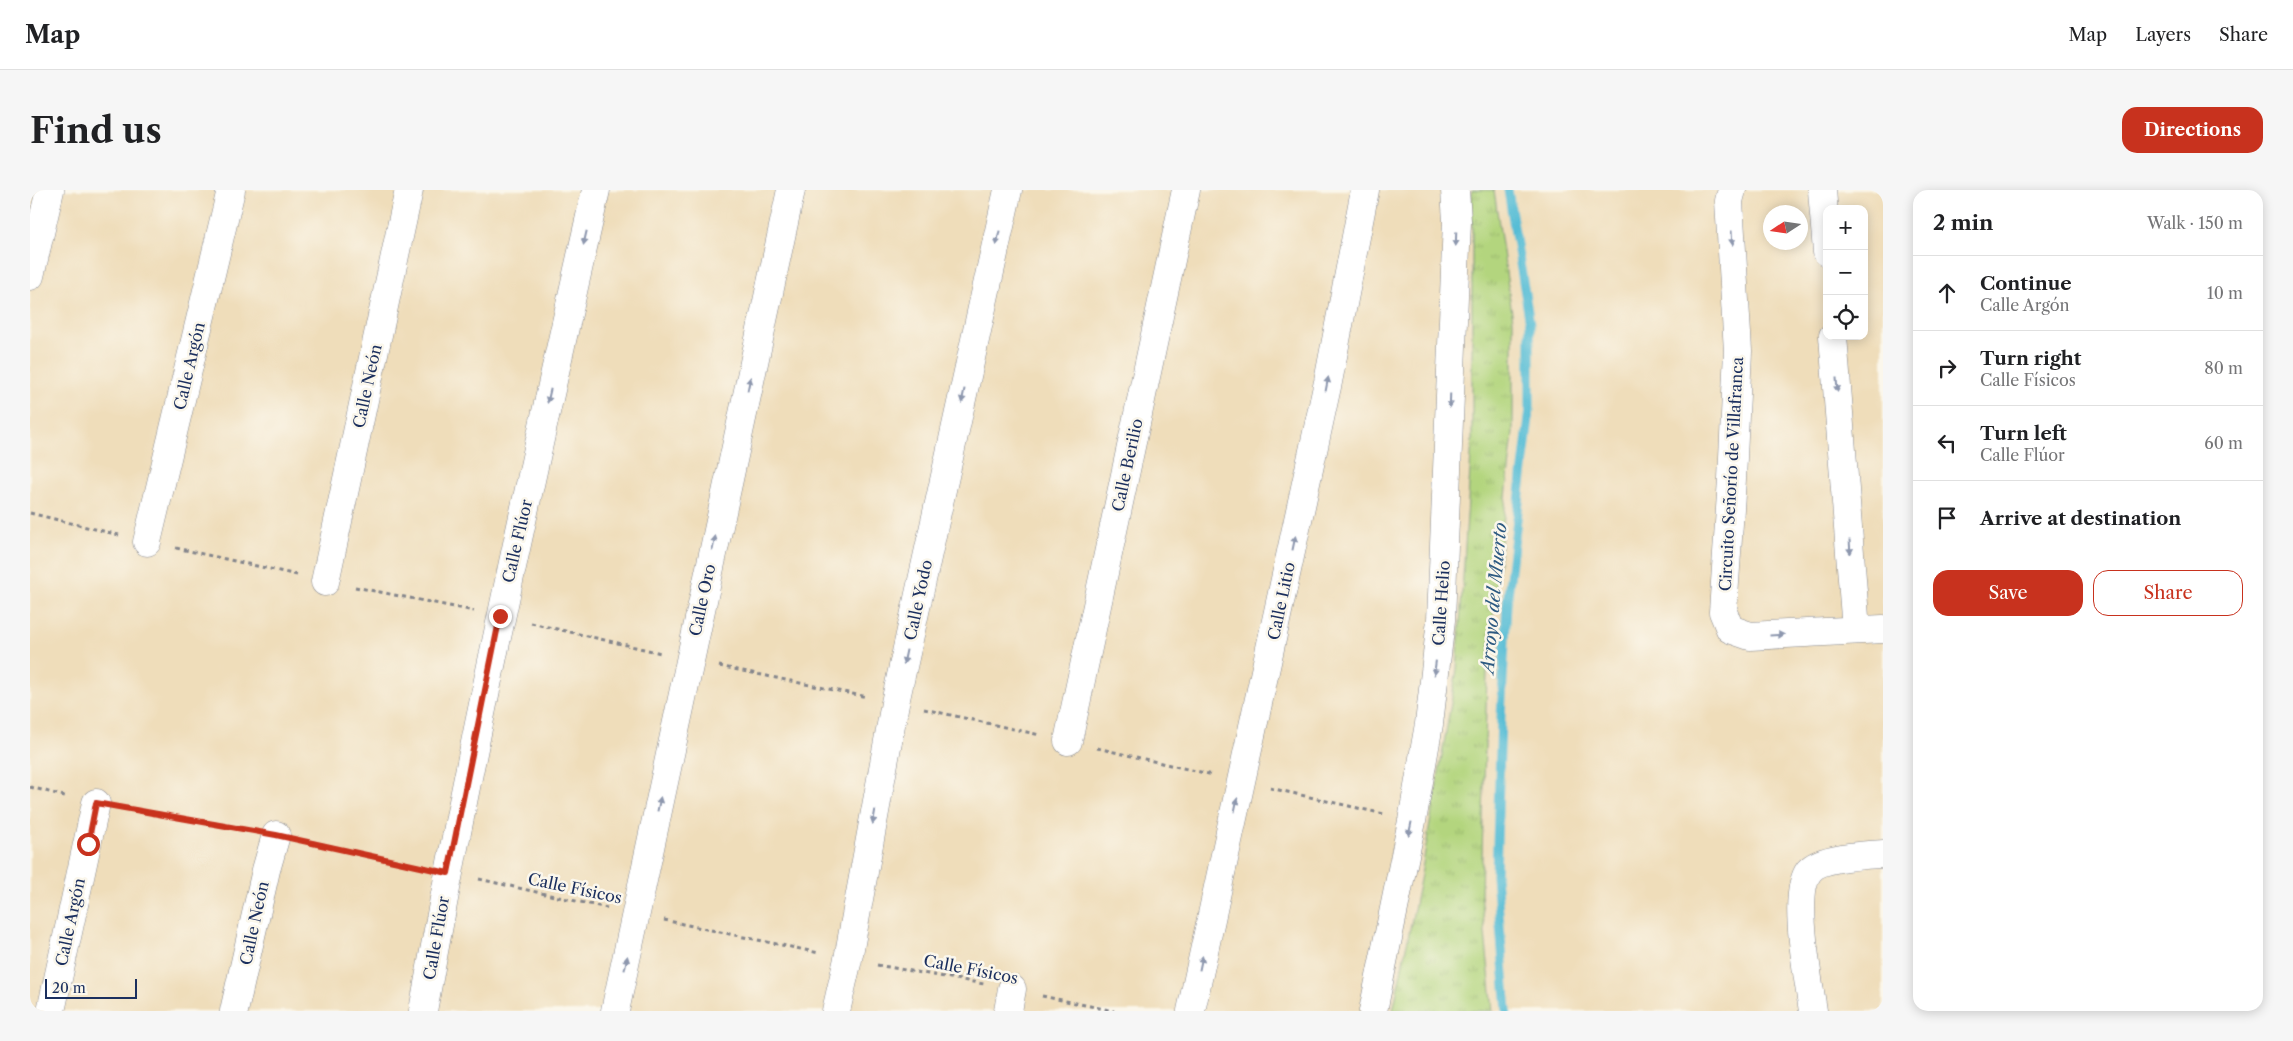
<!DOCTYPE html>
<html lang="en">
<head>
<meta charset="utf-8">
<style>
  body { margin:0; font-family:"Libre Caslon Text",serif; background:#f6f6f6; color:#202124 }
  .controls { position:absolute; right:15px; top:15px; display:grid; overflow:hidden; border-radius:10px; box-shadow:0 2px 12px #0003 }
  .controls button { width:45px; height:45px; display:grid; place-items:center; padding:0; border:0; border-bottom:1px solid #e0e0e0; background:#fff; color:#202124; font:25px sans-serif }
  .compass { position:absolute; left:1733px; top:15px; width:45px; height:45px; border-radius:50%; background:#fff; box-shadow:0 2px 12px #0003; rotate:258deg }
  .scale { position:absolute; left:15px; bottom:12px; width:92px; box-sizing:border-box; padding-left:5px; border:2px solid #1b2f5e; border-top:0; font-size:14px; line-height:18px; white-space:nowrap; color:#1b2f5e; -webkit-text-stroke:4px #fbf7ec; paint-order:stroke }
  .stop { position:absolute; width:15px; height:15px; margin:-11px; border:4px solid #c8321e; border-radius:50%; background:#fff }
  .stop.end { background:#c8321e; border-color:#fff; box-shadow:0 1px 5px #0008 }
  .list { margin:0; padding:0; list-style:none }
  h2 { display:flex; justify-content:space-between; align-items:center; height:65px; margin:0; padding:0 20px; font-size:21px }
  h2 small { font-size:16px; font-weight:400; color:#757577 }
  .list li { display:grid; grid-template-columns:32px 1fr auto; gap:15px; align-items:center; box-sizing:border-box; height:75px; padding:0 20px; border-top:1px solid #e0e0e0 }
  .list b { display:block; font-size:19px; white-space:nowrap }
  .list p { margin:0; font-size:16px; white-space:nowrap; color:#757577 }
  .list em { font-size:16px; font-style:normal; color:#757577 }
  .actions { display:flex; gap:10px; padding:15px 20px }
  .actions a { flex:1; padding:11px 0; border:1px solid #c8321e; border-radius:15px; text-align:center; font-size:18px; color:#c8321e }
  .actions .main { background:#c8321e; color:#fff }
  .icon { flex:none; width:28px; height:28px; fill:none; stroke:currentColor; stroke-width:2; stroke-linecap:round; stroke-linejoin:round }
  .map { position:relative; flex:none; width:1853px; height:821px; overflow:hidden; border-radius:15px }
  header { display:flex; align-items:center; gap:30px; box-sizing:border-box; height:70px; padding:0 25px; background:#fff; border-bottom:1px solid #e0e0e0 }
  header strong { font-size:24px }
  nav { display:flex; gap:28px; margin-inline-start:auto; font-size:18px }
  .intro { display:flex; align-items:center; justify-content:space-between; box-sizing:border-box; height:120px; padding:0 30px }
  h1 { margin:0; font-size:35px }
  .button { padding:12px 22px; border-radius:15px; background:#c8321e; color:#fff; font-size:18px; font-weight:700 }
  main { display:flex; gap:30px; padding:0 30px }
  aside { flex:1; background:#fff; border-radius:15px; box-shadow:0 2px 12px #0003 }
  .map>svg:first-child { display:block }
  .park { fill:url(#park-tufts); stroke:#67826e }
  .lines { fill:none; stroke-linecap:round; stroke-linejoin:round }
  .stream { stroke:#57bdd5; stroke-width:9 }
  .minor-casing { stroke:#85868c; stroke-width:29 }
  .path { stroke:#85868c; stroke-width:3; stroke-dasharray:4 4; stroke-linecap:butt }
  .minor { stroke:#fff; stroke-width:28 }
  .oneway { fill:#8d97ae }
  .route { stroke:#c8321e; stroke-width:6 }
  .labels { text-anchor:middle; stroke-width:5; stroke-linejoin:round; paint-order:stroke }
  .street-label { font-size:16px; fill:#1b2f5e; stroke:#fbf7ec }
  .water-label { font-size:18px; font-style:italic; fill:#2d5a82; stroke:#fbf7ec }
</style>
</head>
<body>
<header>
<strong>Map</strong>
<nav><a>Map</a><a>Layers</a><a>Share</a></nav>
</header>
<div class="intro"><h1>Find us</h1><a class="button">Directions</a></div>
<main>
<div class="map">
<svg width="1853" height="821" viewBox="0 0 1853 821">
  <defs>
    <pattern id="park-tufts" width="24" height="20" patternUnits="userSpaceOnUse" patternTransform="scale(1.25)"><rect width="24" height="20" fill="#b3d57e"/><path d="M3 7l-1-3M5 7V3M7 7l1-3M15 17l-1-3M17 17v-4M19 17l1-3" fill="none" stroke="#99b76f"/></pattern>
  </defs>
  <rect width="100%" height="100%" fill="#fbf7ec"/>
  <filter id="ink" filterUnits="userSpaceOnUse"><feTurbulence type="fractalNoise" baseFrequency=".02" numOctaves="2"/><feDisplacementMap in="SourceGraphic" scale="10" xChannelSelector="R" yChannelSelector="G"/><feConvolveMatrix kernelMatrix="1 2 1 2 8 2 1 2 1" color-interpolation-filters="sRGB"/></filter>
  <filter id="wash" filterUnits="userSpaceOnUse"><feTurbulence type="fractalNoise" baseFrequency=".0096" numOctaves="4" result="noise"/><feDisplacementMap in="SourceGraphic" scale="20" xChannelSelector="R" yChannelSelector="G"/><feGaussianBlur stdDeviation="1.12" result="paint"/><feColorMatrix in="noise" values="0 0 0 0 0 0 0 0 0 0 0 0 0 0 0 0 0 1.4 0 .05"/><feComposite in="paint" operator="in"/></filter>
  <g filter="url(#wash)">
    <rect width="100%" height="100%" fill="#efddba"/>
    <polygon class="park" points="1442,0 1464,0 1483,130 1483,243 1457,483 1451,704 1463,821 1363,821 1391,685 1427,479 1442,249"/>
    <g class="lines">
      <polyline class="stream" points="1477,821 1466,686 1471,527 1477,414 1500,219 1500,134 1478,0"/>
    </g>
  </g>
  <g filter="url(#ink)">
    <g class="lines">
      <g class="minor-casing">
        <g id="minor">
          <polyline points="1702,0 1699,11 1708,161 1702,289 1693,422 1700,439 1720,446 1853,439"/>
          <polyline points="1792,0 1797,62"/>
          <polyline points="0,86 20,0"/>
          <polyline points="1803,146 1826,440"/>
          <polyline points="117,352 201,0"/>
          <polyline points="295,392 379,0"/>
          <polyline points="1038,551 1156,0"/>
          <polyline points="21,821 66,613"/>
          <polyline points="204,821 236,680 246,645"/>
          <path d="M393 821C443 546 504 273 566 0"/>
          <polyline points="585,821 761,0"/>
          <polyline points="806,821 818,769 865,513 978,0"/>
          <polyline points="978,821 982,799"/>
          <polyline points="1161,821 1298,192 1335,0"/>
          <polyline points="1343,821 1382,631 1399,534 1411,430 1427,31 1425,0"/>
          <path d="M1783 821C1779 792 1761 704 1779 681 1790 667 1836 665 1853 664"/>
        </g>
      </g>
      <g class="path">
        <polyline points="0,323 89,345"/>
        <polyline points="146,358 267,385"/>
        <polyline points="325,397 444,421"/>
        <polyline points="501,433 631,463"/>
        <polyline points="689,476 837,507"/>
        <polyline points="894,519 1010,545"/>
        <polyline points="1067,558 1183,585"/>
        <polyline points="0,597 38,607"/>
        <polyline points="1240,598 1354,624"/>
        <polyline points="96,618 218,640"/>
        <polyline points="275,651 391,677"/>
        <polyline points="449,689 577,718"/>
        <polyline points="634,730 789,763"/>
        <polyline points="847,775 954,794"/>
        <polyline points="1012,806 1084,821"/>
      </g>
      <use href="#minor" class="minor"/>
    </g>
    <defs><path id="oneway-solid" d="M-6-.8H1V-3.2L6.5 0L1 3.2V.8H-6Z" transform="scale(1.25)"/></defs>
    <g class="oneway">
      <use href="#oneway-solid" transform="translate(555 48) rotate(103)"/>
      <use href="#oneway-solid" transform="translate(968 48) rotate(102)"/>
      <use href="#oneway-solid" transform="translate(1702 48) rotate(86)"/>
      <use href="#oneway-solid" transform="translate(1426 49) rotate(92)"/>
      <use href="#oneway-solid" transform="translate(719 194) rotate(-78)"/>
      <use href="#oneway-solid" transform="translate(1297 194) rotate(-79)"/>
      <use href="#oneway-solid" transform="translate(1807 195) rotate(86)"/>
      <use href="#oneway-solid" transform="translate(519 206) rotate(103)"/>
      <use href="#oneway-solid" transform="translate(933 206) rotate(102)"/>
      <use href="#oneway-solid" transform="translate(1420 211) rotate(92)"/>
      <use href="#oneway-solid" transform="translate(684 353) rotate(-78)"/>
      <use href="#oneway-solid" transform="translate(1264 353) rotate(-78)"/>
      <use href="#oneway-solid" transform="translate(1820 357) rotate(86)"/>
      <use href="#oneway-solid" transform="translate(1747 445) rotate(-3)"/>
      <use href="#oneway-solid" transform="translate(875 467) rotate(102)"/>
      <use href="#oneway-solid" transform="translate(1405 478) rotate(97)"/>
      <use href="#oneway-solid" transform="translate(629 614) rotate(-78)"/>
      <use href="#oneway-solid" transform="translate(1206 615) rotate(-78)"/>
      <use href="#oneway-solid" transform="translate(844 627) rotate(100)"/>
      <use href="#oneway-solid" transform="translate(1380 639) rotate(102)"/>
      <use href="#oneway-solid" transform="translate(596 773) rotate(-78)"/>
      <use href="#oneway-solid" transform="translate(1171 773) rotate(-78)"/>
    </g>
  </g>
  <g class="lines" filter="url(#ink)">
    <polyline class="route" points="58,654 66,613 246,645 418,683 470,426"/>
  </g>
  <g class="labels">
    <g class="street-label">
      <text transform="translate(159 176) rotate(-77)" y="6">Calle Argón</text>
      <text transform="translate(337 196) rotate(-78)" y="6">Calle Neón</text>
      <text transform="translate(1097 275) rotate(-78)" y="6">Calle Berilio</text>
      <text transform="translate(1701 284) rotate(-87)" y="6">Circuito Señorío de Villafranca</text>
      <text transform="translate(487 351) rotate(-77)" y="6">Calle Flúor</text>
      <text transform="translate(672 410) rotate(-78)" y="6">Calle Oro</text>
      <text transform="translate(888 410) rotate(-78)" y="6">Calle Yodo</text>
      <text transform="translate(1251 411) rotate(-78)" y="6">Calle Litio</text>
      <text transform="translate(1411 413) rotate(-86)" y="6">Calle Helio</text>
      <text transform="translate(545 698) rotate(12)" y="6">Calle Físicos</text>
      <text transform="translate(40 732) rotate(-78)" y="6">Calle Argón</text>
      <text transform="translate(224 733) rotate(-78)" y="6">Calle Neón</text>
      <text transform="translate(406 748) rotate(-80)" y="6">Calle Flúor</text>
      <text transform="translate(941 779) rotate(11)" y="6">Calle Físicos</text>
    </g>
    <g class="water-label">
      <text transform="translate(1464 408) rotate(-85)" y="6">Arroyo del Muerto</text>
    </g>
  </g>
</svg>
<div class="controls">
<button>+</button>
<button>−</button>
<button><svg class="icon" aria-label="locate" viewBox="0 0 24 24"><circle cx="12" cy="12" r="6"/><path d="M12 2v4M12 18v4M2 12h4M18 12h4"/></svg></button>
</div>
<svg class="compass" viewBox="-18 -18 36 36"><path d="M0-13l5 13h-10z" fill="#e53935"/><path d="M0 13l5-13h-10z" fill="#757577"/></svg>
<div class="scale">20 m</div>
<div class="stop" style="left:58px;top:654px"></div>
<div class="stop end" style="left:470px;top:426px"></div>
</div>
<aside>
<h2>2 min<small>Walk · 150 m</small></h2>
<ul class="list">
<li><svg class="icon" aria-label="ahead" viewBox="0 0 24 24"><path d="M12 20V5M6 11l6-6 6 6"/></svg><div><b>Continue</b><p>Calle Argón</p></div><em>10 m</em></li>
<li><svg class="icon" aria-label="right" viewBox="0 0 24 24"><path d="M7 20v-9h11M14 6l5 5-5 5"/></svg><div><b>Turn right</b><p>Calle Físicos</p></div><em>80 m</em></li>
<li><svg class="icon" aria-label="left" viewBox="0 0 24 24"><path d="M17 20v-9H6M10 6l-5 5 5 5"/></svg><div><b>Turn left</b><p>Calle Flúor</p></div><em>60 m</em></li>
<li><svg class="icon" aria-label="arrive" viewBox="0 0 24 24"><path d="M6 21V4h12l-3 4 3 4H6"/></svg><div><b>Arrive at destination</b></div></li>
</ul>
<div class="actions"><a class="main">Save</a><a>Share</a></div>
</aside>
</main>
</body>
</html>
